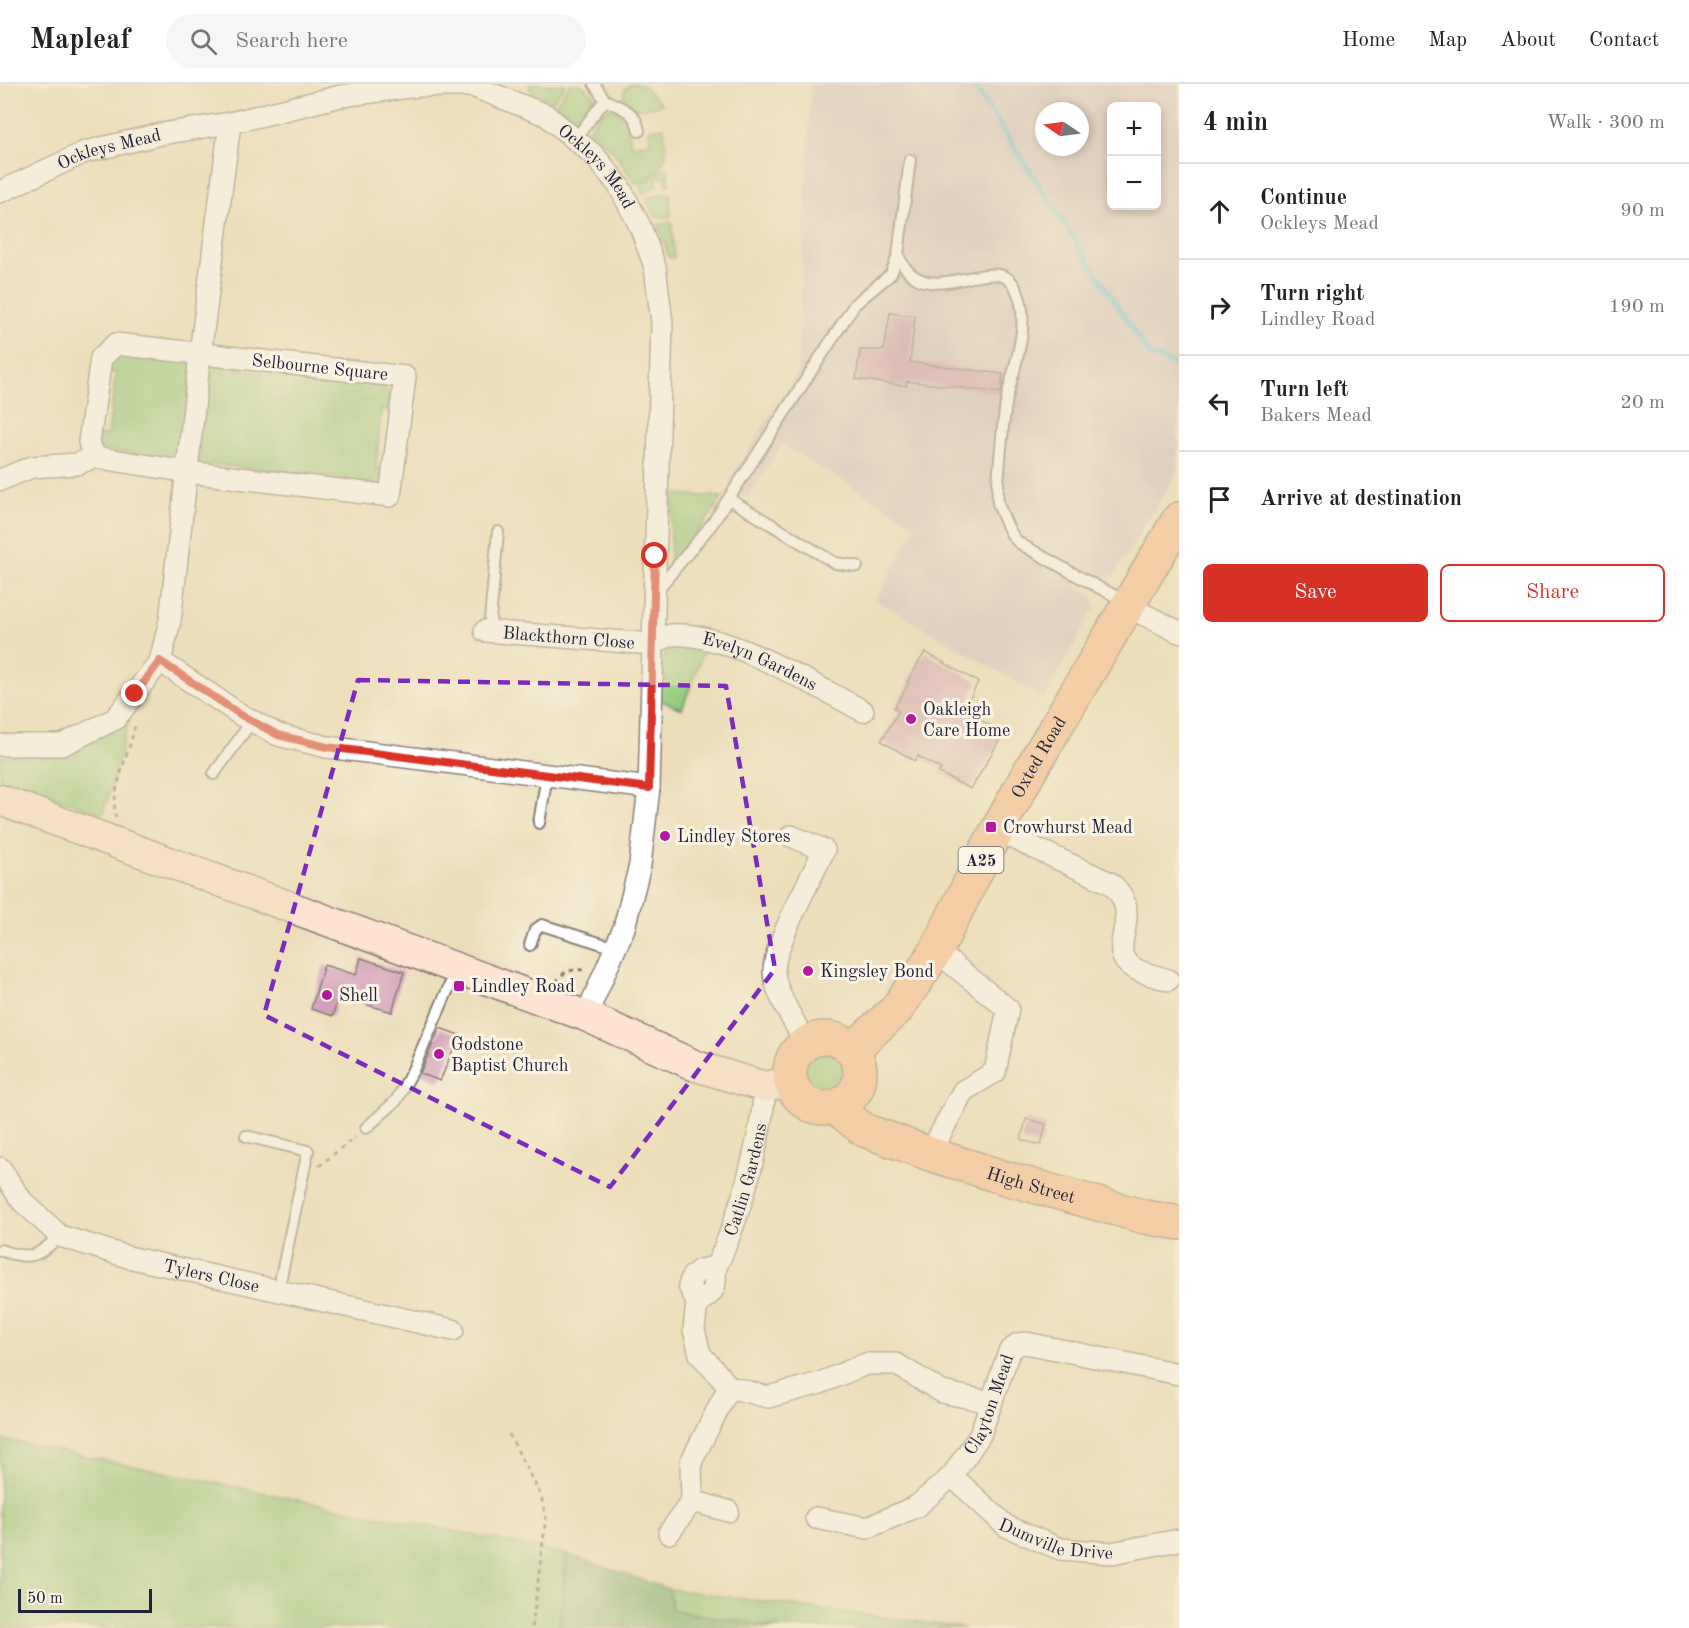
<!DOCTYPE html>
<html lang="en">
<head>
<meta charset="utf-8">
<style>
  body { margin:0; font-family:"Old Standard TT",serif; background:#f6f6f6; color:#222 }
  .controls { position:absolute; right:18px; top:18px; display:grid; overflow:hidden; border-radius:9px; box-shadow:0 3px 9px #0003 }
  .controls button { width:54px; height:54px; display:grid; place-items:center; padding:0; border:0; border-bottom:2px solid #e0e0e0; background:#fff; color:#222; font:30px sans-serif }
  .compass { position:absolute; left:1035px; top:18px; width:54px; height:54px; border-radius:50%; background:#fff; box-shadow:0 3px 9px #0003; rotate:283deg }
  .scale { position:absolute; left:18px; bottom:15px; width:134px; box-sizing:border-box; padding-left:6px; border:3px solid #22223b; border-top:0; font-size:16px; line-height:21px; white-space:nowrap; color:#22223b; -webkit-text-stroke:4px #fcf5e5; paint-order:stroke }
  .stop { position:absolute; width:18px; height:18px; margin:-14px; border:4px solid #d93025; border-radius:50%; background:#fff }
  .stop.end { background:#d93025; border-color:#fff; box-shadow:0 2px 6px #0008 }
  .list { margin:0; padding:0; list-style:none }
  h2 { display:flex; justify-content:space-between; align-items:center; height:78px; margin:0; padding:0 24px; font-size:26px }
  h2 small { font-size:20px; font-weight:400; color:#767676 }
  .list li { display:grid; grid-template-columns:39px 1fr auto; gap:18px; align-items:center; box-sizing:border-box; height:96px; padding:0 24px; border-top:2px solid #e0e0e0 }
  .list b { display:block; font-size:22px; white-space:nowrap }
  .list p { margin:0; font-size:20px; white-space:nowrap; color:#767676 }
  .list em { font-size:20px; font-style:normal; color:#767676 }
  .actions { display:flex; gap:12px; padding:18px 24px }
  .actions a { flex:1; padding:14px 0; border:2px solid #d93025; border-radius:9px; text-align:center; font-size:21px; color:#d93025 }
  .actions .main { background:#d93025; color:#fff }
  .icon { flex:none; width:33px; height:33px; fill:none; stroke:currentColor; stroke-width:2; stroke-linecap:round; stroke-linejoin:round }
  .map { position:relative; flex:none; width:1179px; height:1544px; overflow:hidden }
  header { display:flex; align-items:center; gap:36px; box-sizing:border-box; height:84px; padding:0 30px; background:#fff; border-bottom:2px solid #e0e0e0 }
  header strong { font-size:28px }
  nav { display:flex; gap:33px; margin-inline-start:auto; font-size:21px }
  .search { width:420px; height:54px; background:#f6f6f6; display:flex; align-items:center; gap:15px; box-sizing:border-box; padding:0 21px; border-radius:33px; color:#767676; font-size:22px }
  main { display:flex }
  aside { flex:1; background:#fff }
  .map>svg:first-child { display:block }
  .industrial { fill:#d2bec5; fill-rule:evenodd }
  .green { fill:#91ca7d; stroke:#5a765c; stroke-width:1.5 }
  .forest { fill:#74ae6c; stroke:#4b6854; stroke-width:1.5 }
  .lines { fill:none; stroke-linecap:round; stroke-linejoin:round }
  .stream { stroke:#61c2df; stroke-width:5 }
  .building { fill:#cf95b4 }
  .lane-casing { stroke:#88807a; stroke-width:14 }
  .street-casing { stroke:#88807a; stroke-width:24 }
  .secondary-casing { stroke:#88807a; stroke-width:33 }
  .primary-casing { stroke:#88807a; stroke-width:36 }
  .path { stroke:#88807a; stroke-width:3; stroke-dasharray:4.5 4.5; stroke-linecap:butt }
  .lane { stroke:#fff; stroke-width:10 }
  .street { stroke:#fff; stroke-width:21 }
  .secondary { stroke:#fee3d2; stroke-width:30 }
  .primary { stroke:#fcba8e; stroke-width:33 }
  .route { stroke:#d93025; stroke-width:8 }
  .marked { fill:none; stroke:#7b2cbf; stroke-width:4.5; stroke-dasharray:12 8; stroke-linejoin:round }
  .poi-dot { fill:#b5179e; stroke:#fcf5e5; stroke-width:2 }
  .labels { text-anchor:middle; stroke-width:6; stroke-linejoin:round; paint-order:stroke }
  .shield { fill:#fcf5e5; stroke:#63616e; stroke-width:1.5 }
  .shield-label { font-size:16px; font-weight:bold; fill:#22223b }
  .street-label { font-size:18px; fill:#22223b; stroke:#fcf5e5 }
  .poi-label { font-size:18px; fill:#22223b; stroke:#fcf5e5; text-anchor:start }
</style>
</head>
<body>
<header>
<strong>Mapleaf</strong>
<div class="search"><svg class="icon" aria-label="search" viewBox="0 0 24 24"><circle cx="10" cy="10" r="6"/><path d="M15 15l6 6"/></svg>Search here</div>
<nav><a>Home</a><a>Map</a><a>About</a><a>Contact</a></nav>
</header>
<main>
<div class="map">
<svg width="1179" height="1544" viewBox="0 0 1179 1544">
  <rect width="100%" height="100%" fill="#fcf5e5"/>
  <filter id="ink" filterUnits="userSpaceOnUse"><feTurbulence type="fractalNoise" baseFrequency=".0167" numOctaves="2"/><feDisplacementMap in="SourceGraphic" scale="12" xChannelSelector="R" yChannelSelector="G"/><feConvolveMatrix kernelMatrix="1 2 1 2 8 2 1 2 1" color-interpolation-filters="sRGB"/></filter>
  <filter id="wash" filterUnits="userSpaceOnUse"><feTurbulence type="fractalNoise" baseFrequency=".008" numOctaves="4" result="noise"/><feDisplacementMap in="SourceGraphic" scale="24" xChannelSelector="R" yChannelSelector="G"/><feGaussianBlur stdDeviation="1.35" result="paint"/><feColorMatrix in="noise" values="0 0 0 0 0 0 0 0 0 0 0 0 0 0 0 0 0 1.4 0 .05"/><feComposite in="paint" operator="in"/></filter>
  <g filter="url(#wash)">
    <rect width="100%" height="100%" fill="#eddeba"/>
    <path class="industrial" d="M811 0H1179V385L1114 492 1103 496 1082 485 1075 502 1093 510 1096 522 1044 614 876 516 916 441 782 361 748 414 727 399 797 288ZM1112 22H1156V122H1112ZM1044 27H1080V63H1044Z"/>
    <g class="green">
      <polygon points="530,0 566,0 552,18 530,6"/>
      <polygon points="570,0 581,0 594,11 595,17 578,35 556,20"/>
      <polygon points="630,0 641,0 662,20 641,25 629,22 624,13 624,6"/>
      <path d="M611 24 626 32 631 61 650 58 649 45 664 43C668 77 668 79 641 99H635L614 68 588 45 604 26Z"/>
      <polygon points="663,85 668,85 669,101 666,100 667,92 656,94 657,102 643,109 641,107 643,100"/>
      <polygon points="670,109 671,132 656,134 646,114"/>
      <polygon points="672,138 674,174 669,174 658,140"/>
      <polygon points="113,270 123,270 124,274 154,277 156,273 181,273 193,280 182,377 100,365 96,351 108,351 116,289 106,288"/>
      <path d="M212 280C239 282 263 291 290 294 311 296 361 294 378 301 389 305 392 316 394 327L381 326 376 384 387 389 383 400 378 404 316 391 198 379 209 282Z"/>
      <polygon points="672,410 723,413 670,486"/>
      <path d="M674 559 706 561 682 625 659 616C660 597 656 569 674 559Z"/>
      <path d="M131 630 104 728 100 729 0 695V673C14 670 24 674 37 674 71 673 103 646 131 630Z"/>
      <circle cx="826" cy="989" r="24"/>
      <polygon points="0,1355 566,1470 559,1544 0,1544"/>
      <polygon points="669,1505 965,1544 781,1544 672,1526"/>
    </g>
    <polygon class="forest" points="566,1470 669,1505 672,1526 781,1544 559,1544"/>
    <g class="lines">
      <polyline class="stream" points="973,0 1149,270 1179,282"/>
    </g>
    <g id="blocks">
      <g class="building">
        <polygon points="890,229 915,232 910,278 1003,290 1001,309 907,297 906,302 856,295 860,266 884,266"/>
        <polygon points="925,568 978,598 964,627 993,643 992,646 1002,652 971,705 939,689 941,685 918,672 915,677 881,657 899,627 894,624 909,599 907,598"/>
        <polygon points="361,874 404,888 392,928 338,912 333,932 311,925 324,881 356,891"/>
        <polygon points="440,944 459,951 440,997 420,989"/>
        <polygon points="1026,1035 1046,1040 1041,1061 1021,1056"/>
      </g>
    </g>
  </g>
  <g filter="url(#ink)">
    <use href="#blocks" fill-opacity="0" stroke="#88807a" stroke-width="1.5"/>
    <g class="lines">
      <g class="lane-casing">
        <g id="lane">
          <polyline points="594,0 605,16"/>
          <path d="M575 55 605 16C621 24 636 27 639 47"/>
          <path d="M898 171C924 234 994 164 1015 203 1033 235 1014 282 1007 314 1004 328 996 409 998 419 1001 428 1009 448 1016 456 1020 461 1029 464 1035 468 1061 483 1088 498 1115 512L1126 521"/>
          <polyline points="729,415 835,479 857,482"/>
          <polyline points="658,505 712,440 855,220 891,190 898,171 910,76"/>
          <polyline points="489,547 498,448"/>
          <polyline points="214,690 252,637"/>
          <polyline points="539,739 547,691"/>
          <polyline points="530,861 535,846 542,841 615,864"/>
          <polyline points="366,1044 396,1017 412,988 456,887"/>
          <polyline points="246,1052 308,1067 278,1207"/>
          <path d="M0 1166C31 1176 36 1174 60 1152"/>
        </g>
      </g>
      <g class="street-casing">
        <g id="street">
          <path id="s1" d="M0 108 85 68 161 50 230 39 341 12 417 2H472L546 31 595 72 619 102 640 142 655 183 662 239 649 704"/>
          <polygon points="116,260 405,293 390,412 188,388 94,373 89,358 101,274"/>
          <polyline points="0,396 32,383 77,380 94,373"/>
          <polyline points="1127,522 1179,548"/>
          <path id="s2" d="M485 547 651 560C658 557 665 552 672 551 726 547 815 602 863 627"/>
          <polyline points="160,577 241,631 278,651 327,663 649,704 640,781 624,844 586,932"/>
          <polyline points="0,661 62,661 115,635 160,577 170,537 200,270 230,39"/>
          <path d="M998 747 1110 799C1148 830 1103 865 1132 883 1142 890 1157 892 1168 896"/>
          <path d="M791 752 824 766C812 793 774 860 774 887 775 911 796 939 806 960"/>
          <polyline points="930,1070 963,1007 995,988 1008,925 936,867"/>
          <path id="s3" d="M0 1084 22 1117 60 1152 128 1173 453 1246"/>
          <polyline points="715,1183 700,1186 692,1193 689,1202 697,1218 694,1246 700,1270 729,1303 768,1313 820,1299 866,1280 896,1280 942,1308 990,1318"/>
          <path id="s4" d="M697 1218C704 1215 711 1211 714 1203 717 1196 713 1188 717 1181 740 1132 761 1057 765 1003"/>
          <path id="s5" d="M952 1392 1006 1442 1060 1465 1112 1469 1179 1456"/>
          <polyline points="728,1427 692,1417 691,1378 729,1303"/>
          <path id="s6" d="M816 1434 867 1444 917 1422 952 1392 980 1351 1009 1268 1018 1260 1026 1259 1179 1290"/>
          <polyline points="669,1449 692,1417"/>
        </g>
      </g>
      <g class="secondary-casing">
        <polyline id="secondary" points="0,716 586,932 696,982 765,1003 791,997"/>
      </g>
      <g class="primary-casing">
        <g id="primary">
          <circle cx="825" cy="989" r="35"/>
          <path id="s7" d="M852 966 897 925 936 867 986 767 1031 685 1179 435"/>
          <path id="s8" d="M835 1023 864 1046 930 1070 1005 1094 1145 1133 1179 1139"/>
        </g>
      </g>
      <g class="path">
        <path d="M116 734C109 710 130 668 135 641"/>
        <path d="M556 898C564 886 573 885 587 886"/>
        <polyline points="319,1082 355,1053"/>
        <polyline points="509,1350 541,1412 546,1434 532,1544"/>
      </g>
      <use href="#lane" class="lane"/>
      <use href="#street" class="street"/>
      <use href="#secondary" class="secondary"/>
      <use href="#primary" class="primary"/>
    </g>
  </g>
  <g class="lines" filter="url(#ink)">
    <polyline class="route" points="135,610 160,577 241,631 278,651 327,663 649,704 655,472"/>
  </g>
  <path d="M0 0H1179V1544H0ZM358 596 726 602 775 885 610 1103 264 931Z" fill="#eddeba" fill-opacity=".55" fill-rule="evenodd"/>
  <path class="marked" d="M358 596 726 602 775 885 610 1103 264 931Z"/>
  <g class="poi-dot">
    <circle cx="911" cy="635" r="6"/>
    <rect x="985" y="737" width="12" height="12" rx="3"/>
    <circle cx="665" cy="752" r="6"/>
    <circle cx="808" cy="887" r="6"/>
    <rect x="453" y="896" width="12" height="12" rx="3"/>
    <circle cx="327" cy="911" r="6"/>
    <circle cx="439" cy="970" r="6"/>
  </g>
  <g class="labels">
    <rect class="shield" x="958.5" y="763" width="45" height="26" rx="4.5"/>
    <g class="shield-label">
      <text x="981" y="782">A25</text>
    </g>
    <g class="street-label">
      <text dy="6" stroke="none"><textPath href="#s1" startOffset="118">Ockleys Mead</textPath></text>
      <text dy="6" stroke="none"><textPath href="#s1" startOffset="640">Ockleys Mead</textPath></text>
      <text transform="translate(320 283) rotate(6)" y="6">Selbourne Square</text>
      <text dy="6" stroke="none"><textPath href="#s2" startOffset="84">Blackthorn Close</textPath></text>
      <text dy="6" stroke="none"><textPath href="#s2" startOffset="282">Evelyn Gardens</textPath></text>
      <text dy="6" stroke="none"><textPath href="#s7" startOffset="350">Oxted Road</textPath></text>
      <text dy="6" stroke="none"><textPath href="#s4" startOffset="136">Catlin Gardens</textPath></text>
      <text dy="6" stroke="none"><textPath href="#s8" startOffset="213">High Street</textPath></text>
      <text dy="6" stroke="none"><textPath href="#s3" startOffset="248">Tylers Close</textPath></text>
      <text dy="6" stroke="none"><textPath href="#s6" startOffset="234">Clayton Mead</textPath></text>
      <text dy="6" stroke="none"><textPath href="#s5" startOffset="126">Dumville Drive</textPath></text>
    </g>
    <g class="poi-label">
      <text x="923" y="631">Oakleigh<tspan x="923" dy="21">Care Home</tspan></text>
      <text x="1003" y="749">Crowhurst Mead</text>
      <text x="677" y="758">Lindley Stores</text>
      <text x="820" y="893">Kingsley Bond</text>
      <text x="471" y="908">Lindley Road</text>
      <text x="339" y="917">Shell</text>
      <text x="451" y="966">Godstone<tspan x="451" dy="21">Baptist Church</tspan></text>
    </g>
  </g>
</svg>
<div class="controls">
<button>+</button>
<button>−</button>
</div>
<svg class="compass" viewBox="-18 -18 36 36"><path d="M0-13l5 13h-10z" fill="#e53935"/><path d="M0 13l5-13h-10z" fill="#767676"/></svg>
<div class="scale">50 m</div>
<div class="stop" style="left:655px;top:472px"></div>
<div class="stop end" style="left:135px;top:610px"></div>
</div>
<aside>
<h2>4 min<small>Walk · 300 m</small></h2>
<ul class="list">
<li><svg class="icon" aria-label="ahead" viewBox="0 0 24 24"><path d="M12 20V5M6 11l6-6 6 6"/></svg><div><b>Continue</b><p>Ockleys Mead</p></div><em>90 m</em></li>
<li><svg class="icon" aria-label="right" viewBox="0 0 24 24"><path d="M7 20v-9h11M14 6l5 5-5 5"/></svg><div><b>Turn right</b><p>Lindley Road</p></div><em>190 m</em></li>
<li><svg class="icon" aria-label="left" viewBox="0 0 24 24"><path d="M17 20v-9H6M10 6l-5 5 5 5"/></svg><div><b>Turn left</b><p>Bakers Mead</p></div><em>20 m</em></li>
<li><svg class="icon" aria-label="arrive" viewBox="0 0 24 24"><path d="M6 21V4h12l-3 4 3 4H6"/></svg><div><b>Arrive at destination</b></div></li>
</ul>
<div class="actions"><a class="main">Save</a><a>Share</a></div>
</aside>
</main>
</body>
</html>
